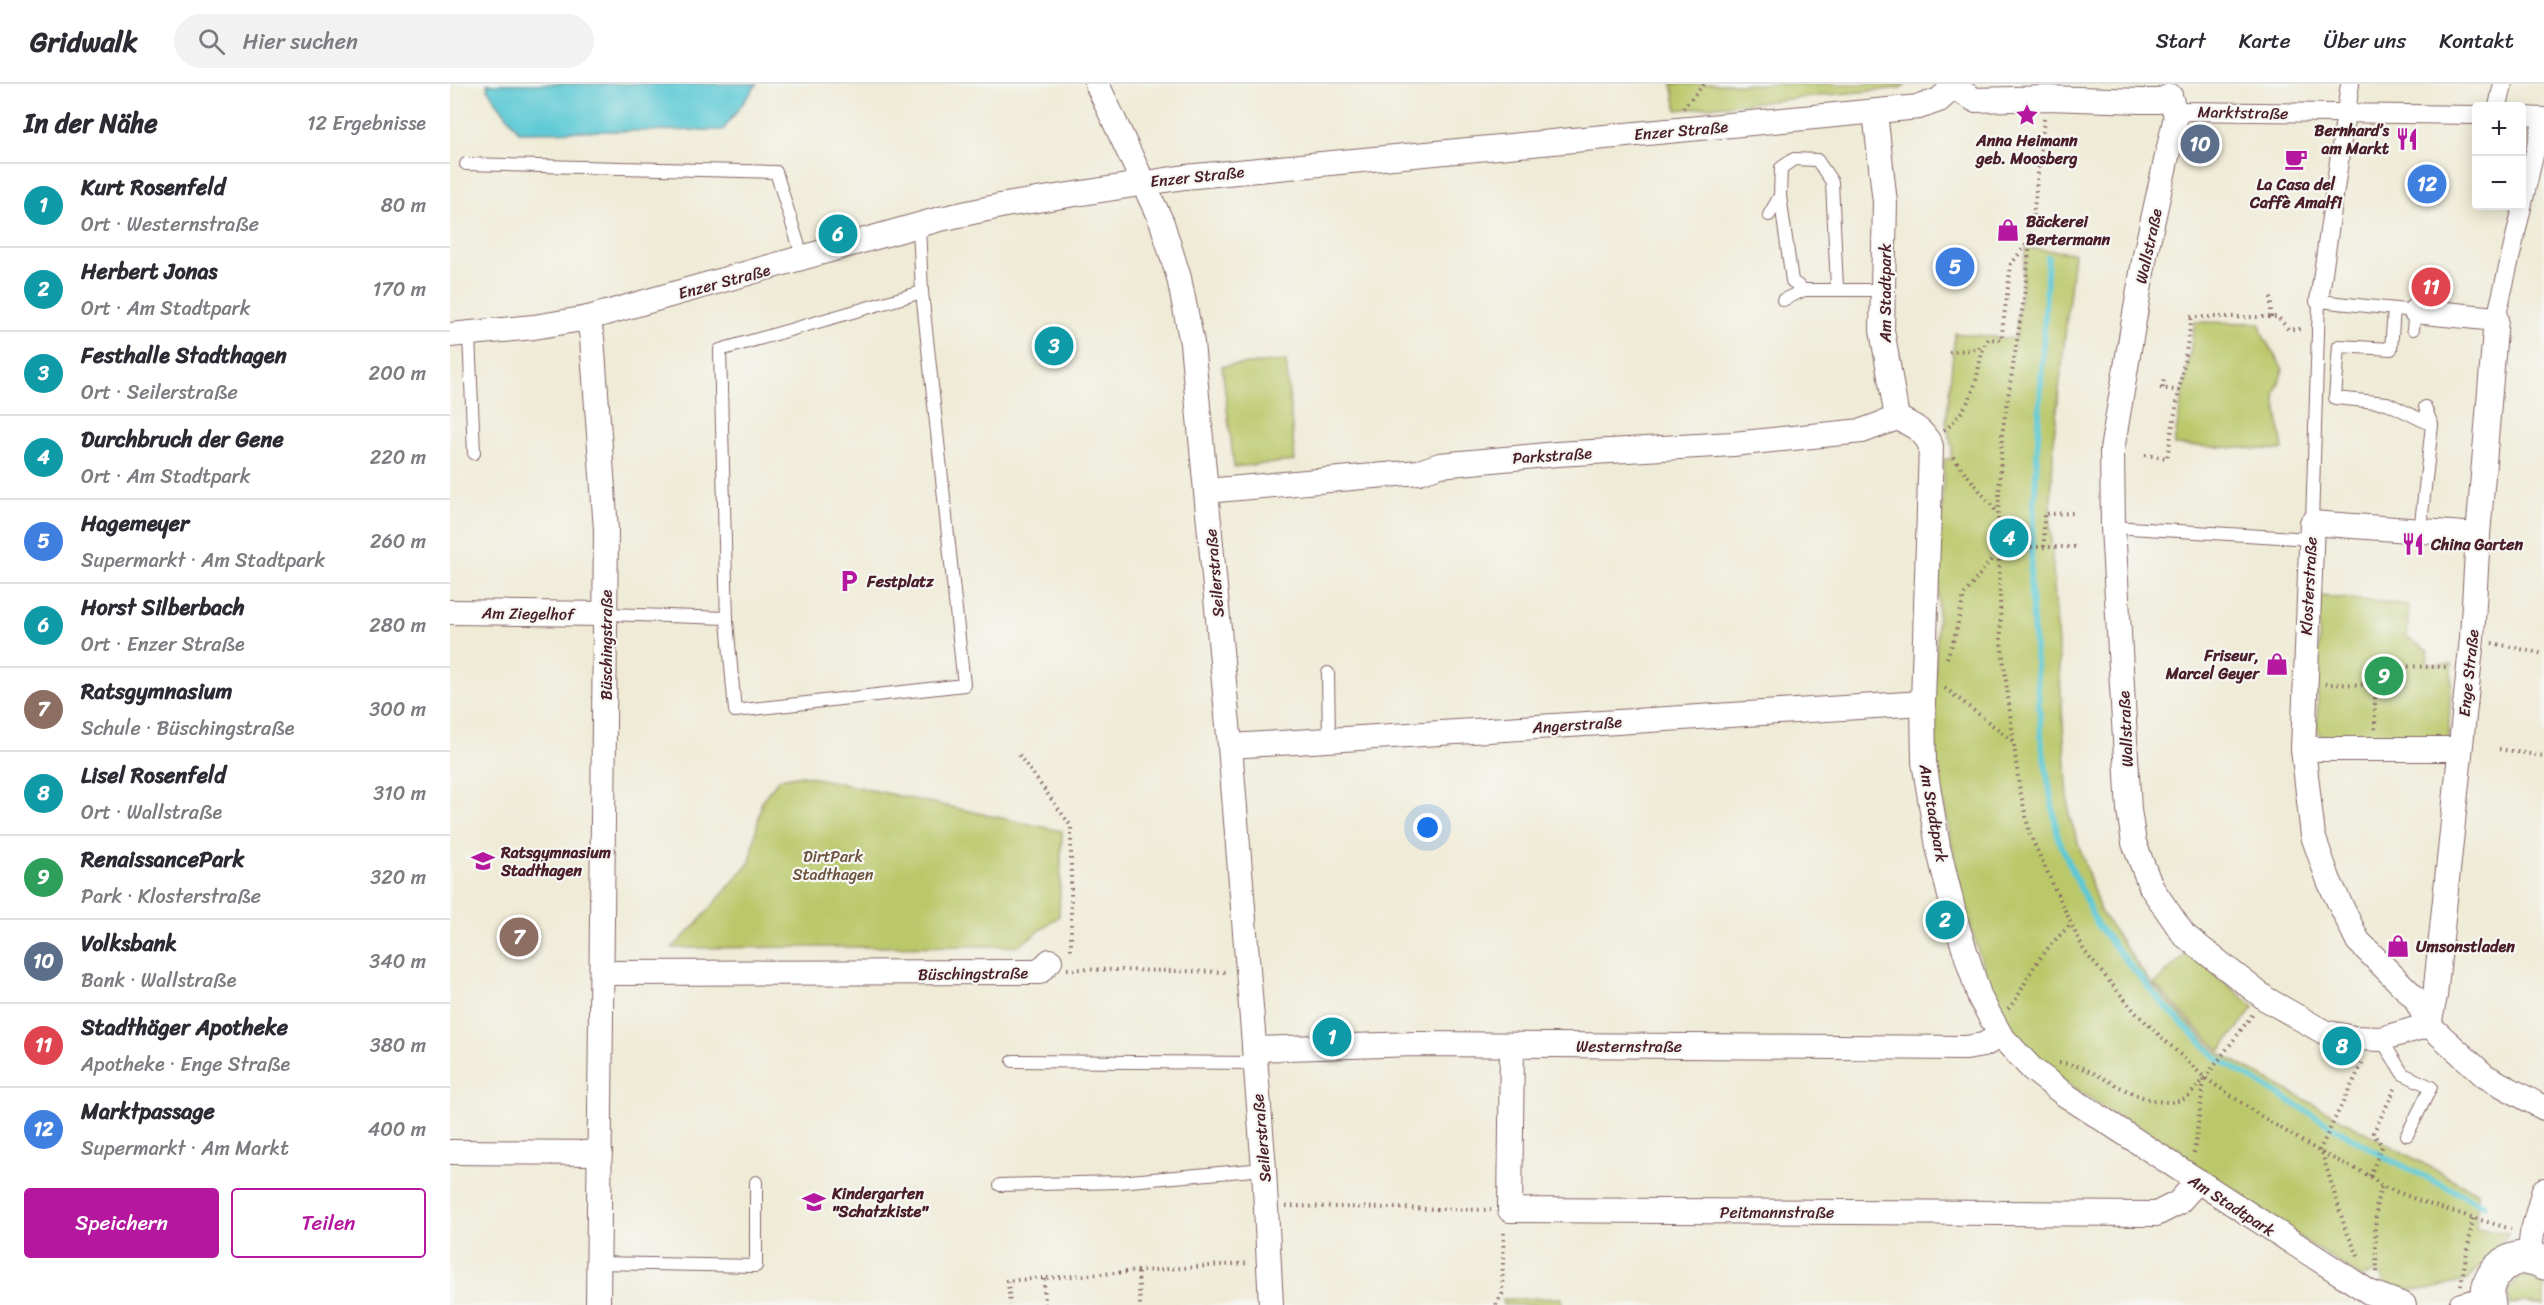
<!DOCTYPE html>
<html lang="de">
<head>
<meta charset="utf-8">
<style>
  body { margin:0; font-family:Sriracha,sans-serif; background:#f2f2f3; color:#2b2b33 }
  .controls { position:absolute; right:18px; top:18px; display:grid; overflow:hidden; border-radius:6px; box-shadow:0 3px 15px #0003 }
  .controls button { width:54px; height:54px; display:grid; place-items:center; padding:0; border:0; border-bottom:2px solid #e1e1e2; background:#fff; color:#2b2b33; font:30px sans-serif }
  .you { position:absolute; left:978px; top:744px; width:21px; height:21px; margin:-15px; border:4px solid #fff; border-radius:50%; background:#1a73e8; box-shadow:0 0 0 9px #1a73e833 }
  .badge { display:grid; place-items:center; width:39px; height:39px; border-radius:50%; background:#b5179e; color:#fff; font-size:20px; font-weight:700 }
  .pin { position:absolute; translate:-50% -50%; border:3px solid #fff; box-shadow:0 2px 6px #0006 }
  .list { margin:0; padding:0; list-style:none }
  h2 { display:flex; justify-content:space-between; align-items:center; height:78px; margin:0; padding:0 24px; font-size:26px }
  h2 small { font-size:20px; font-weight:400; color:#7c7c81 }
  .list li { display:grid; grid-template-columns:39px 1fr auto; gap:18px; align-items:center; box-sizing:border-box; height:84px; padding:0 24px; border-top:2px solid #e1e1e2 }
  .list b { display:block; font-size:22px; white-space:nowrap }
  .list p { margin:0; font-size:20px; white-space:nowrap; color:#7c7c81 }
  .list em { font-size:20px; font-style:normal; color:#7c7c81 }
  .actions { display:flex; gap:12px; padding:18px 24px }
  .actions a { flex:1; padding:14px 0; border:2px solid #b5179e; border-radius:6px; text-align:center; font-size:21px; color:#b5179e }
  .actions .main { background:#b5179e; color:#fff }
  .icon { flex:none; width:33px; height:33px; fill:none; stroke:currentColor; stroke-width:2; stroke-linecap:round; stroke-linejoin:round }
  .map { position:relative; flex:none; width:2094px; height:1221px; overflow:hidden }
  header { display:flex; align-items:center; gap:36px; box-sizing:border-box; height:84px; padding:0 30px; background:#fff; border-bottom:2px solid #e1e1e2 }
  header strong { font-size:28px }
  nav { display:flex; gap:33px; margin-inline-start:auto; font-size:21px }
  .search { width:420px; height:54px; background:#f2f2f3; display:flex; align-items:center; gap:15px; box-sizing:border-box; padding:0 21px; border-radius:33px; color:#7c7c81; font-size:22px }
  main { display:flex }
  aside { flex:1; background:#fff }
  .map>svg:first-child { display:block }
  .green { fill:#bbc86a; stroke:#82744a; stroke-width:1.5 }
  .water { fill:#5cc9d4; stroke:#537480; stroke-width:1.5 }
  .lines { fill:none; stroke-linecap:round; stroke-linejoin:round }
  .stream { stroke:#5cc9d4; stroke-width:6 }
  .service-casing { stroke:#846667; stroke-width:14 }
  .pedestrian-casing { stroke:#846667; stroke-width:20 }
  .minor-casing { stroke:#846667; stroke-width:26 }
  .secondary-casing { stroke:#846667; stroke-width:35 }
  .path { stroke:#846667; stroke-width:4; stroke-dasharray:1.5 4.5; stroke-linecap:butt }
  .service { stroke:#fff; stroke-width:12 }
  .pedestrian { stroke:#fff; stroke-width:18 }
  .minor { stroke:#fff; stroke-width:24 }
  .secondary { stroke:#fff; stroke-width:33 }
  .labels { text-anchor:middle; stroke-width:4.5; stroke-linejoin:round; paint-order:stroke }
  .street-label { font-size:16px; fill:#4a1f2b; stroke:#f6f6f2 }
  .poi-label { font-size:16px; font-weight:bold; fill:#4a1f2b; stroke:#f6f6f2; text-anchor:start }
  .park-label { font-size:16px; fill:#6c523e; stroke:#f6f6f2 }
</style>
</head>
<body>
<header>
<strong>Gridwalk</strong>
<div class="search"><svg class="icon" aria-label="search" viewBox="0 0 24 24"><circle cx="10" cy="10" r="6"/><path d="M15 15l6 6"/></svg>Hier suchen</div>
<nav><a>Start</a><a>Karte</a><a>Über uns</a><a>Kontakt</a></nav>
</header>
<main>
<aside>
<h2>In der Nähe<small>12 Ergebnisse</small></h2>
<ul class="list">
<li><span class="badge" style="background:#0f9aa8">1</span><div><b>Kurt Rosenfeld</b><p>Ort · Westernstraße</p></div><em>80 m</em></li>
<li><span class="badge" style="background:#0f9aa8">2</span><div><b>Herbert Jonas</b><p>Ort · Am Stadtpark</p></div><em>170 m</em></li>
<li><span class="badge" style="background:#0f9aa8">3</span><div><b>Festhalle Stadthagen</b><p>Ort · Seilerstraße</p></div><em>200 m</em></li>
<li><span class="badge" style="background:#0f9aa8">4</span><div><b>Durchbruch der Gene</b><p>Ort · Am Stadtpark</p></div><em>220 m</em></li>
<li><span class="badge" style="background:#3f7fe0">5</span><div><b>Hagemeyer</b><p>Supermarkt · Am Stadtpark</p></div><em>260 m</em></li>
<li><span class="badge" style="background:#0f9aa8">6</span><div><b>Horst Silberbach</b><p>Ort · Enzer Straße</p></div><em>280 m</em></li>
<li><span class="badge" style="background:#8d6e63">7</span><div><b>Ratsgymnasium</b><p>Schule · Büschingstraße</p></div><em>300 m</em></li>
<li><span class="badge" style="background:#0f9aa8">8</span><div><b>Lisel Rosenfeld</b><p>Ort · Wallstraße</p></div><em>310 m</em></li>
<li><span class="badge" style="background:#2e9e5b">9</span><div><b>RenaissancePark</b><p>Park · Klosterstraße</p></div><em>320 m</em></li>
<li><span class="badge" style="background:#5c6f8a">10</span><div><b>Volksbank</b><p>Bank · Wallstraße</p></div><em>340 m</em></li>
<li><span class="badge" style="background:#e0444e">11</span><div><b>Stadthäger Apotheke</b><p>Apotheke · Enge Straße</p></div><em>380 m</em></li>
<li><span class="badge" style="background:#3f7fe0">12</span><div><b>Marktpassage</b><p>Supermarkt · Am Markt</p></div><em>400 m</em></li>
</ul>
<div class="actions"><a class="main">Speichern</a><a>Teilen</a></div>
</aside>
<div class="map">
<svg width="2094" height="1221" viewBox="0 0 2094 1221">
  <rect width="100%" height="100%" fill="#f6f6f2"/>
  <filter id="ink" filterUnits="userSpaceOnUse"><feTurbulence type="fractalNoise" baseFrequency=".0167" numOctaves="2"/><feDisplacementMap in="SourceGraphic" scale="12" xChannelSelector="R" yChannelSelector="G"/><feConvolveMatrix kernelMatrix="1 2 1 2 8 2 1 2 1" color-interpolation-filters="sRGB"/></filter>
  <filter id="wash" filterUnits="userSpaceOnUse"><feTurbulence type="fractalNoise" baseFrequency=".008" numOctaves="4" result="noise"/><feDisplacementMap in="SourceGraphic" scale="24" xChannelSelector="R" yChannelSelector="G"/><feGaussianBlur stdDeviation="1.35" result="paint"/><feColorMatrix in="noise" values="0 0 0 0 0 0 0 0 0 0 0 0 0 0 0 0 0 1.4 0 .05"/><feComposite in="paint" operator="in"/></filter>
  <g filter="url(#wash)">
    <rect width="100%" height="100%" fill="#efebd6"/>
    <g class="green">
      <polygon points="1222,0 1456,0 1450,4 1227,26"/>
      <polygon points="1576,164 1624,169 1604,353 1600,439 1619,730 1650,827 1702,901 1767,968 2028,1109 2026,1144 2059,1149 2018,1196 1982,1205 1957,1206 1934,1199 1931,1192 1924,1189 1910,1193 1609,994 1561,950 1548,926 1516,831 1486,682 1484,620 1494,375 1501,375 1502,363 1496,339 1505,249 1565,255"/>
      <polygon points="1745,238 1810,239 1813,252 1833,285 1825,312 1833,366 1724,361"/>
      <polygon points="836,277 845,377 784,383 772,282"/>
      <polygon points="1870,512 1959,521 1957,553 1978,567 1977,580 2002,580 1998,658 1881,659 1867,647"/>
      <polygon points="352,691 612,747 609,832 569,862 222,864 244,843 300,778 312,716 329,695"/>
      <polygon points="1739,867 1804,923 1770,967 1704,900"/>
      <polygon points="2071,1193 2083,1193 2094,1201 2094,1221 2076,1218 2060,1221 2058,1206"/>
      <polygon points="1112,1214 1112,1221 1053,1221 1053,1215"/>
    </g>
    <polygon class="water" points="37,0 307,0 273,46 69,48 38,6"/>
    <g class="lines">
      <polyline class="stream" points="1598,173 1580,497 1592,661 1608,754 1647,841 1710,917 1768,975 1940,1076 2034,1121"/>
    </g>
  </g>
  <g filter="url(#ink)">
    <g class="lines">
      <g class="service-casing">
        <g id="service">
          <polyline points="16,80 326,88 353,175"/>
          <polyline points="1319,131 1330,112"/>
          <polyline points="469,141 472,208 514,601 285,627 277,537 270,266 472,208"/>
          <polyline points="1387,204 1382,98 1367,76 1344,75 1331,84 1330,112 1342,197 1354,206 1433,206"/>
          <polyline points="1333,216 1354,206"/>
          <polyline points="1944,225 1941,265 1889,262 1885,314 1937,319 1982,341 1970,448"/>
          <polyline points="19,251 24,369"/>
          <polyline points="1975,323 1982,341"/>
          <polyline points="1862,439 1869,217 1965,227 1963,245"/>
          <polyline points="1663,443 1860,455"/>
          <polyline points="157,530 277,534"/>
          <polyline points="878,589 879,656"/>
          <polyline points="1931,955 1953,990 1981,1003 1957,1051"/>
          <polyline points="563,977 805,979"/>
          <polyline points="550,1101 669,1098 814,1085"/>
          <polyline points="148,1179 306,1182 306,1098"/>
        </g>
      </g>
      <g class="pedestrian-casing">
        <g id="pedestrian">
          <polyline points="2048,22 2053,0"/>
          <polyline points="1726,27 2026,31"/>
          <polyline points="2072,32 2094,33"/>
          <polyline points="1869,217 1900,0"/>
          <polyline points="2046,235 2093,33"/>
        </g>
      </g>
      <g class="minor-casing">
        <g id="minor">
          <polyline points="647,0 712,139 729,194 742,259 780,662 814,1085 821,1221"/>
          <polyline points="1505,4 1525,16 1596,14 1692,17 1709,17 1720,12"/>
          <polyline points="1720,12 1726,32 1695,171 1662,366 1663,443 1679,726 1684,759 1701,803 1734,851 1816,915 1874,948 1904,954 1931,955 1979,941"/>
          <path d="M1425 28 1435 119 1432 246 1447 334C1463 341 1473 346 1481 362L1473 619 1474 678 1488 763 1508 845 1530 914 1551 952 1582 985 1614 1010 1919 1208 1954 1221"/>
          <polyline points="1965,227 2046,235 2028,451 2022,554 1985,912 1979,941"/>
          <polyline points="138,234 142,254 156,446 148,1221"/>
          <polyline points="0,251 84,243 138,234 490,135 555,121 735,93 1469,23 1489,16 1507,0"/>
          <polyline points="756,407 969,388 990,381 1107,370 1283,360 1412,347 1447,334"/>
          <polyline points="2028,451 1862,439 1853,665 1863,752 1879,797 1908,857 1965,914 1979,941 2035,992 2094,1024"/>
          <polyline points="0,528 157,530"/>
          <polyline points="780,662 1473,619"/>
          <polyline points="1853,665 2010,665"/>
          <polyline points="152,889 589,888 600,877"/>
          <polyline points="1062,961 1060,1126 1706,1130 1728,1119 1747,1098"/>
          <polyline points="804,965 965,960 1516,964 1533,961 1551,952"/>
          <polyline points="0,1068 150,1069"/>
          <polyline points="2079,1174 2082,1150 2094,1106"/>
          <polyline points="2011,1221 2038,1214"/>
        </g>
      </g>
      <g class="secondary-casing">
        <path id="secondary" d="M2039 1221C2031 1189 2065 1162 2094 1179"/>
      </g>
      <g class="path">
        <polyline points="1233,24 1254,0"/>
        <polyline points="1594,35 1574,213 1552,351 1548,431 1551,557 1569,701 1580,751 1634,867 1686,929 1754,993 1812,1033 1872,1069 1920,1092 1932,1102 1978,1120 2061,1145"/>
        <polyline points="1740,233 1828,233 1838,245 1853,245"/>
        <polyline points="1821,233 1821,210"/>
        <polyline points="1499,268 1527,265 1533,260"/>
        <polyline points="1713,304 1714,293"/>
        <polyline points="1729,307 1742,233"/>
        <path d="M1494 346C1508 337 1521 315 1525 300 1530 284 1529 269 1538 255L1551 256 1561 180 1580 156"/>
        <polyline points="1695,371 1717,374 1729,307 1706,303"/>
        <polyline points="1503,373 1548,430"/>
        <polyline points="1594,463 1594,430 1626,429"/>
        <polyline points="2042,559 2094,570"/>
        <polyline points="1497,574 1505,552 1514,511 1551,463 1625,463"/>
        <polyline points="1875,600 1925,601 1925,582 1999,583"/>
        <polyline points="1495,604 1564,658"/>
        <polyline points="1925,645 1925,601"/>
        <polyline points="2049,665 2093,672"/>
        <polyline points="569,671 621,742 621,868"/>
        <polyline points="617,885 777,888"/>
        <path d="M1558 925C1569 914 1573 901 1581 888 1592 869 1606 855 1621 840"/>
        <path d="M1609 979C1632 980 1652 994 1672 1004 1688 1013 1716 1023 1734 1015 1745 1011 1792 944 1803 930"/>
        <polyline points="1869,1067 1914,976"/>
        <polyline points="1744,1069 1754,996"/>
        <polyline points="1872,1069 1895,1144 1910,1176"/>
        <polyline points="1920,1092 1932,1062 1923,1049 1947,1001"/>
        <polyline points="836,1122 1041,1126"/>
        <polyline points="1927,1188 1925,1145 1927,1117 1932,1102"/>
        <polyline points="688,1189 690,1221"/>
        <polyline points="594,1195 595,1221"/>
        <polyline points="555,1197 799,1179"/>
        <polyline points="558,1197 560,1221"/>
        <polyline points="2011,1201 2023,1134"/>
        <polyline points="1046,1221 1052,1210 1054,1145"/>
      </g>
      <use href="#service" class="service"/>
      <use href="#pedestrian" class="pedestrian"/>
      <use href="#minor" class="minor"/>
      <use href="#secondary" class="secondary"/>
    </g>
  </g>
  <defs>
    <g id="sight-bare" transform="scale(1.8)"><path d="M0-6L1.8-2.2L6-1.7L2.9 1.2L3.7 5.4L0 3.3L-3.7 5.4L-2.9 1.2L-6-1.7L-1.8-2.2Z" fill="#b5179e" stroke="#f6f6f2" stroke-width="2.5" paint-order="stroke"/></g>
    <g id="restaurant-bare" transform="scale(1.8)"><path d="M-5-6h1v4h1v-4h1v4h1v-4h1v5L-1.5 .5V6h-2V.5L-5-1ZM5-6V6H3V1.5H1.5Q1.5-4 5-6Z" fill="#b5179e" stroke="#f6f6f2" stroke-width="2.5" paint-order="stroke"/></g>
    <g id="cafe-bare" transform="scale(1.8)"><path d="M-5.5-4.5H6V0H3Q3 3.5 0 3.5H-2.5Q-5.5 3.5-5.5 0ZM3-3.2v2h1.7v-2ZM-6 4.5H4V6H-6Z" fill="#b5179e" stroke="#f6f6f2" stroke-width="2.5" paint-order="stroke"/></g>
    <g id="shop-bare" transform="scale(1.8)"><path d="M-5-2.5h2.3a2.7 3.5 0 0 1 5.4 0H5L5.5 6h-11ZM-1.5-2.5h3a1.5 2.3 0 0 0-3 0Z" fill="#b5179e" stroke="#f6f6f2" stroke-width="2.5" paint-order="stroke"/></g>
    <g id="parking-bare" transform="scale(1.8)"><path d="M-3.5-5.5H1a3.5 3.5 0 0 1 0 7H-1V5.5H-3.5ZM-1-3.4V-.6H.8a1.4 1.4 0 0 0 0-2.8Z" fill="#b5179e" stroke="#f6f6f2" stroke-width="2.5" paint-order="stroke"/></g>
    <g id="school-bare" transform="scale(1.8)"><path d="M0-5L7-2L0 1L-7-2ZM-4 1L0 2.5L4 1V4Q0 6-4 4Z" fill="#b5179e" stroke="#f6f6f2" stroke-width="2.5" paint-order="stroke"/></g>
  </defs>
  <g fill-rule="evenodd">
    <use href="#sight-bare" x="1577" y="31"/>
    <use href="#restaurant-bare" x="1957" y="55"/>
    <use href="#cafe-bare" x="1846" y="75"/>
    <use href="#shop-bare" x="1558" y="146"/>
    <use href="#restaurant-bare" x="1963" y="460"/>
    <use href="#parking-bare" x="399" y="497"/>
    <use href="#shop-bare" x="1827" y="580"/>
    <use href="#school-bare" x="33" y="777"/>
    <use href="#shop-bare" x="1948" y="862"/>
    <use href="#school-bare" x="364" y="1118"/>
  </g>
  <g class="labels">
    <g class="street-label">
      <text transform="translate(1793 28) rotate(1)" y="6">Marktstraße</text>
      <text transform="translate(1231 46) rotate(-5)" y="6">Enzer Straße</text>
      <text transform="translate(747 92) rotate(-6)" y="6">Enzer Straße</text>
      <text transform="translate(1698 162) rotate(-78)" y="6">Wallstraße</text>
      <text transform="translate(274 197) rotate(-15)" y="6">Enzer Straße</text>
      <text transform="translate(1435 209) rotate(-90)" y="6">Am Stadtpark</text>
      <text transform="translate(1102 371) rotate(-4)" y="6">Parkstraße</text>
      <text transform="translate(764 489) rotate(-95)" y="6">Seilerstraße</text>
      <text transform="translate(1858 502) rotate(-87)" y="6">Klosterstraße</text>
      <text transform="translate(78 529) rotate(1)" y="6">Am Ziegelhof</text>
      <text transform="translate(156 561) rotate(-90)" y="6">Büschingstraße</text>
      <text transform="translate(2018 589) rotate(-84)" y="6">Enge Straße</text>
      <text transform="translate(1127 640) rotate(-4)" y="6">Angerstraße</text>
      <text transform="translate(1675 645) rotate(-93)" y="6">Wallstraße</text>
      <text transform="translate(1484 729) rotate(80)" y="6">Am Stadtpark</text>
      <text transform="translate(523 889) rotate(-1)" y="6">Büschingstraße</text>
      <text x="1179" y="968">Westernstraße</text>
      <text transform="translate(811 1054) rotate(-95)" y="6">Seilerstraße</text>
      <text transform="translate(1782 1121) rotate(33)" y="6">Am Stadtpark</text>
      <text x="1327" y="1134">Peitmannstraße</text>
    </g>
    <g class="poi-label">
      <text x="1939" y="52" text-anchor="end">Bernhard’s<tspan x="1939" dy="18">am Markt</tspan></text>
      <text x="1577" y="62" text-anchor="middle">Anna Heimann<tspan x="1577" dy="18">geb. Moosberg</tspan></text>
      <text x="1846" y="106" text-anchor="middle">La Casa del<tspan x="1846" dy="18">Caffè Amalfi</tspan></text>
      <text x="1576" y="143">Bäckerei<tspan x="1576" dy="18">Bertermann</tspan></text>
      <text x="1981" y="466">China Garten</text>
      <text x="417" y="503">Festplatz</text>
      <text x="1809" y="577" text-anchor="end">Friseur,<tspan x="1809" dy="18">Marcel Geyer</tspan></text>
      <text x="51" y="774">Ratsgymnasium<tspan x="51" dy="18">Stadthagen</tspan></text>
      <text x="1966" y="868">Umsonstladen</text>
      <text x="382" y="1115">Kindergarten<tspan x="382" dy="18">"Schatzkiste"</tspan></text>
    </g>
    <g class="park-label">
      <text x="383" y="778">DirtPark<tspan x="383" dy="18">Stadthagen</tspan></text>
    </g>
  </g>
</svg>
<div class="controls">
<button>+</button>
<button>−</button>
</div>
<div class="you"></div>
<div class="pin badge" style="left:882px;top:953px;background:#0f9aa8">1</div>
<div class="pin badge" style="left:1495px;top:836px;background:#0f9aa8">2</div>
<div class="pin badge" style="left:604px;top:262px;background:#0f9aa8">3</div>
<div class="pin badge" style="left:1559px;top:454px;background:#0f9aa8">4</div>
<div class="pin badge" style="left:1505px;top:183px;background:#3f7fe0">5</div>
<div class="pin badge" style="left:388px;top:150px;background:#0f9aa8">6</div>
<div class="pin badge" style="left:69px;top:853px;background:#8d6e63">7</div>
<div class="pin badge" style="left:1892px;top:962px;background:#0f9aa8">8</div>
<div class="pin badge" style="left:1934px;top:592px;background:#2e9e5b">9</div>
<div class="pin badge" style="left:1750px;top:60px;background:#5c6f8a">10</div>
<div class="pin badge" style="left:1981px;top:203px;background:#e0444e">11</div>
<div class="pin badge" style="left:1977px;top:100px;background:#3f7fe0">12</div>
</div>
</main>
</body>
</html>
